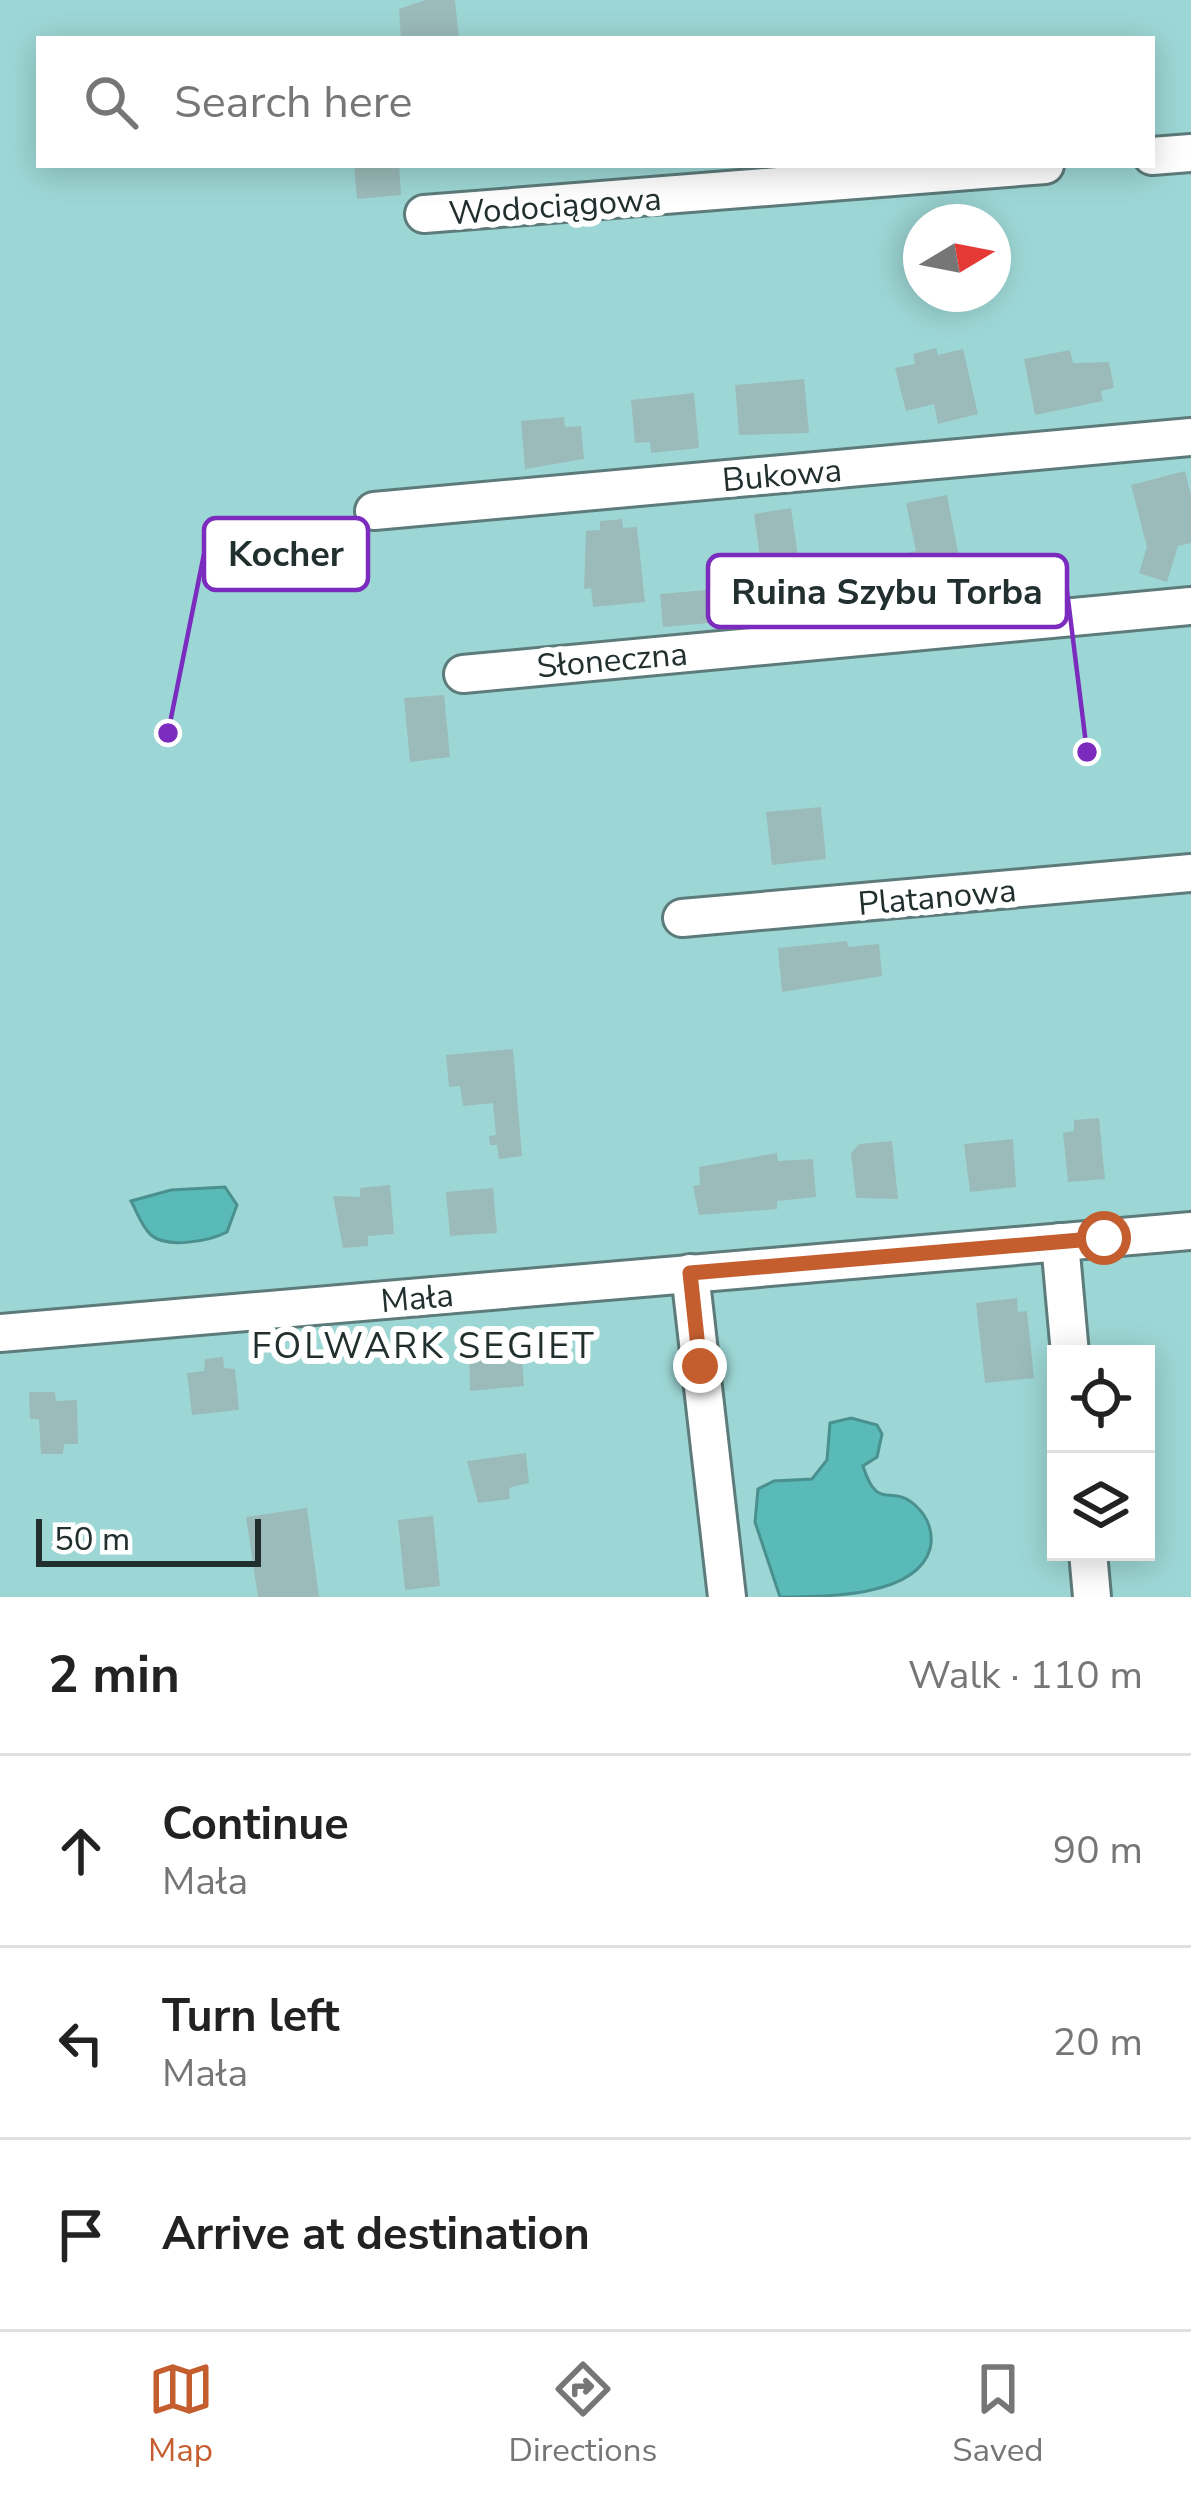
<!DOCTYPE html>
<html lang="en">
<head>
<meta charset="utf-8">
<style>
  body { margin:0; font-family:"Nunito Sans",sans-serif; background:#f2f2f2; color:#222 }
  .controls { position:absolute; right:36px; bottom:36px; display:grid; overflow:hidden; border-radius:0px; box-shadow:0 6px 30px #0003 }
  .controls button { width:108px; height:108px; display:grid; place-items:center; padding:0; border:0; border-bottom:3px solid #e0e0e0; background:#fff; color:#222; font:60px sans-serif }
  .compass { position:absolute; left:903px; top:204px; width:108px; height:108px; border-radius:50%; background:#fff; box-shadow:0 6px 30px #0003; rotate:80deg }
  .scale { position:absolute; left:36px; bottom:30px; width:225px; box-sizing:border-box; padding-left:12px; border:6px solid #222f2f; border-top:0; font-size:33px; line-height:42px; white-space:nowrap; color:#222f2f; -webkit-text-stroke:9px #fff; paint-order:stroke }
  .stop { position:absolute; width:36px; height:36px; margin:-27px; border:9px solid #c45e2f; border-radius:50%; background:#fff }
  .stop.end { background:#c45e2f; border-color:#fff; box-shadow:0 3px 12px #0008 }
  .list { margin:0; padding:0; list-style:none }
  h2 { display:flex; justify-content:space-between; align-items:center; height:156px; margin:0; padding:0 48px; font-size:51px }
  h2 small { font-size:39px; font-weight:400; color:#767676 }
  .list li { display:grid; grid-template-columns:78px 1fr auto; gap:36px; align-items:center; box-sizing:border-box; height:192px; padding:0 48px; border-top:3px solid #e0e0e0 }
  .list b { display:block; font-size:45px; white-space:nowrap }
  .list p { margin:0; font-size:39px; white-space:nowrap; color:#767676 }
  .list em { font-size:39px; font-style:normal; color:#767676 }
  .icon { flex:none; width:66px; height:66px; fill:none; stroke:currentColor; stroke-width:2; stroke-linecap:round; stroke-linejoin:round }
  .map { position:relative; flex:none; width:1191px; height:1597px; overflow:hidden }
  .search { position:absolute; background:#fff; box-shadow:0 6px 30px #0003; left:36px; right:36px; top:36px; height:132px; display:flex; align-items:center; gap:30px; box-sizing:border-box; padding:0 42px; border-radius:0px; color:#767676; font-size:45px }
  .sheet { height:732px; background:#fff }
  nav { display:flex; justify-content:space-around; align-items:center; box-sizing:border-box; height:168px; border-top:3px solid #e0e0e0; background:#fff; font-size:33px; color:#767676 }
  nav a { display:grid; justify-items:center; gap:6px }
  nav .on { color:#c45e2f }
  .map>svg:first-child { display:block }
  .green { fill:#9dd7d5; fill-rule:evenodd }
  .water { fill:#5abab8; stroke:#49908f; stroke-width:3 }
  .building { fill:#9bbbba }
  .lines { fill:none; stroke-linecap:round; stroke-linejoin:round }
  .street-casing { stroke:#5c7b7a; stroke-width:42 }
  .street { stroke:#fff; stroke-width:36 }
  .route { stroke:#c45e2f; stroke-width:15 }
  .labels { text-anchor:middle; stroke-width:12; stroke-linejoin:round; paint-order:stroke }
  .street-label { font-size:33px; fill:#222f2f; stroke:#fff }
  .neighbourhood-label { font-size:36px; letter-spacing:3px; fill:#222f2f; stroke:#fff }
  .leader { fill:none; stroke:#7b2cbf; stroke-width:4.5 }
  .callout-dot { fill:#7b2cbf; stroke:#fff; stroke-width:4.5 }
  .callout { fill:#fff; stroke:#7b2cbf; stroke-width:4.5 }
  .callout-label { font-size:36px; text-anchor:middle; font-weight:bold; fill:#222f2f }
</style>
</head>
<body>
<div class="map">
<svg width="1191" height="1597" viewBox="0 0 1191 1597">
  <rect width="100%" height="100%" fill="#cbedeb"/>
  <path class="green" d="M0 0H1191V1597H0ZM39 39H1152V165H39ZM921 222H993V294H921ZM1056 1354H1146V1552H1056Z"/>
  <g class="water">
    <path d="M225 1187 237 1205 227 1232C210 1241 167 1249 151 1235 142 1227 137 1212 131 1201L171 1190Z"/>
    <path d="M851 1418 877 1425 882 1434 877 1457 863 1466C878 1514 891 1482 916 1506 928 1517 934 1533 930 1549 916 1597 826 1597 780 1597L755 1522 758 1489 774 1481 812 1479 827 1460 830 1423Z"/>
  </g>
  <g class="building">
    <polygon points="425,0 455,0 459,39 401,39 399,9"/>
    <polygon points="354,165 399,165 401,195 357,199"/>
    <polygon points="936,348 938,355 963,349 978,414 938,424 934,404 906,411 895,368 915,364 913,354"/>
    <polygon points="1070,350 1073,363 1109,362 1114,388 1101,391 1103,401 1035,415 1024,359"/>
    <polygon points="804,379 809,433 739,435 735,385"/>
    <polygon points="694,393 699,448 651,453 650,442 635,443 631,400"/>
    <polygon points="564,417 565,427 581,426 584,459 525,469 521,421"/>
    <polygon points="1185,471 1191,495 1191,543 1178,546 1167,582 1139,573 1147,547 1131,485"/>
    <polygon points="947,495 960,563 911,573 907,553 916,551 906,503"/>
    <polygon points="791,508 801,578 749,585 747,567 761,565 754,514"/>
    <polygon points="622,519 623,528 637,527 645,602 593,607 591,588 584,589 586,531 600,530 600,521"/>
    <polygon points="718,589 721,622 663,627 660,594"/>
    <polygon points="444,695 450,757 410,762 404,698"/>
    <polygon points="821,807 826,859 772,865 766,812"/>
    <polygon points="847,941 848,947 879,944 882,976 782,992 778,948"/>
    <polygon points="513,1049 522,1156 499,1159 497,1145 490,1145 489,1136 496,1135 493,1103 463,1106 460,1086 449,1087 446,1055"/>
    <polygon points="1099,1118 1105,1179 1068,1182 1063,1133 1074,1131 1074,1120"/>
    <polygon points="1013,1139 1016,1187 970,1192 964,1144"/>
    <polygon points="892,1141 898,1199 856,1198 851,1153 859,1144"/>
    <polygon points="777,1153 778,1161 813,1159 816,1197 777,1201 777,1209 699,1215 693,1186 700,1185 699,1167"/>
    <polygon points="390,1185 394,1234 368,1236 368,1246 343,1248 333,1196 360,1197 360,1188"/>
    <polygon points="493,1188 497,1233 450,1236 446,1192"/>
    <polygon points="1017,1298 1018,1312 1027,1311 1034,1378 985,1383 976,1303"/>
    <polygon points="509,1340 511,1360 522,1360 524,1386 470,1391 469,1344"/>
    <polygon points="223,1357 224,1368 235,1369 239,1410 192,1415 187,1373 204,1371 205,1359"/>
    <polygon points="29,1392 55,1392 56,1401 77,1400 78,1444 64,1444 63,1454 41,1454 39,1419 30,1419"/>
    <polygon points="526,1453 529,1483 509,1488 510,1499 478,1503 467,1461"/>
    <polygon points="307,1508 319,1597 258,1597 246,1517"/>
    <polygon points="433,1516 440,1586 405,1590 398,1520"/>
  </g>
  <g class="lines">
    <g class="street-casing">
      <g id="street">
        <polyline points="1152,156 1191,153"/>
        <polyline points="424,214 1045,165"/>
        <polyline points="374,511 1191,437"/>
        <polyline points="463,674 1191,606"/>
        <polyline points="682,918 1191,873"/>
        <polyline points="1060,1242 1070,1354"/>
        <polyline points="690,1273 727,1597"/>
        <polyline points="0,1333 1191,1231"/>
        <polyline points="1088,1552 1092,1597"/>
      </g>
    </g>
    <use href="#street" class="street"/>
  </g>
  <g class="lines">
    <polyline class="route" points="700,1366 690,1273 1104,1238"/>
  </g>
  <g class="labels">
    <g class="street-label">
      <text transform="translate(555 205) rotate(-4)" y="12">Wodociągowa</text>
      <text transform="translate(782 474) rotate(-5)" y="12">Bukowa</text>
      <text transform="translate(612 659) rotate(-5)" y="12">Słoneczna</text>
      <text transform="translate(937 896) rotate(-5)" y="12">Platanowa</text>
      <text transform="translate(417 1297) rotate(-5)" y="12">Mała</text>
    </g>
    <g class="neighbourhood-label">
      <text x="424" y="1358">FOLWARK SEGIET</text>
    </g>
  </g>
  <path class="leader" d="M168 733L204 554M1087 752L1067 591"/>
  <g class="callout-dot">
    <circle cx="168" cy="733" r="12"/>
    <circle cx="1087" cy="752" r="12"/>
  </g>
  <g class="callout">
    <rect x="204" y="518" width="164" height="72" rx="12"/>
    <rect x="708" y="555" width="359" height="72" rx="12"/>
  </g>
  <g class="callout-label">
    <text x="286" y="566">Kocher</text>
    <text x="887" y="604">Ruina Szybu Torba</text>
  </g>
</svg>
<div class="controls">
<button><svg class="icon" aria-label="locate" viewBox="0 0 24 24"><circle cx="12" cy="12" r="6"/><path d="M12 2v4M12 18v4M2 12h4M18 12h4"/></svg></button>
<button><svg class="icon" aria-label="layers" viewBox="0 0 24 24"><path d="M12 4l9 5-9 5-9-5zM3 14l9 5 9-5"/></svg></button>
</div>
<svg class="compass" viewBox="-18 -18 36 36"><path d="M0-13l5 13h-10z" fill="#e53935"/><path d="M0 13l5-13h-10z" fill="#767676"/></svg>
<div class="scale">50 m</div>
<div class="stop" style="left:1104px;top:1238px"></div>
<div class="stop end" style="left:700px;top:1366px"></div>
<div class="search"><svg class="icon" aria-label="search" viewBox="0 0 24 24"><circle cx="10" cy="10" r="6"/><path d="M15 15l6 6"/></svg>Search here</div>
</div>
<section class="sheet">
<h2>2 min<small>Walk · 110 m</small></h2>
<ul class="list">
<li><svg class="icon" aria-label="ahead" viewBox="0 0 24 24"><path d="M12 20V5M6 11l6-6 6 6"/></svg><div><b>Continue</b><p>Mała</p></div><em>90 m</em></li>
<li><svg class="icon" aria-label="left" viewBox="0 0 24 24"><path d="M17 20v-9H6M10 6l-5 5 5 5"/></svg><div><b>Turn left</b><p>Mała</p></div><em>20 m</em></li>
<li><svg class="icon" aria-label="arrive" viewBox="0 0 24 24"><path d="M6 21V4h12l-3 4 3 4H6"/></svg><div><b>Arrive at destination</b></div></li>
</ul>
</section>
<nav>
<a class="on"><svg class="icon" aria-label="map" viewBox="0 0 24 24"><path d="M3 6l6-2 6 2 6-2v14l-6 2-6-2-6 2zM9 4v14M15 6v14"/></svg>Map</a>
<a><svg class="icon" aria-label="directions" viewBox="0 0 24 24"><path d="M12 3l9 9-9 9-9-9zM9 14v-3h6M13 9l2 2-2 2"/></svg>Directions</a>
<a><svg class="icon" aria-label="saved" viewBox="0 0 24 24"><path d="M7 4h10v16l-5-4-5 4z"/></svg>Saved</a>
</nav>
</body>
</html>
